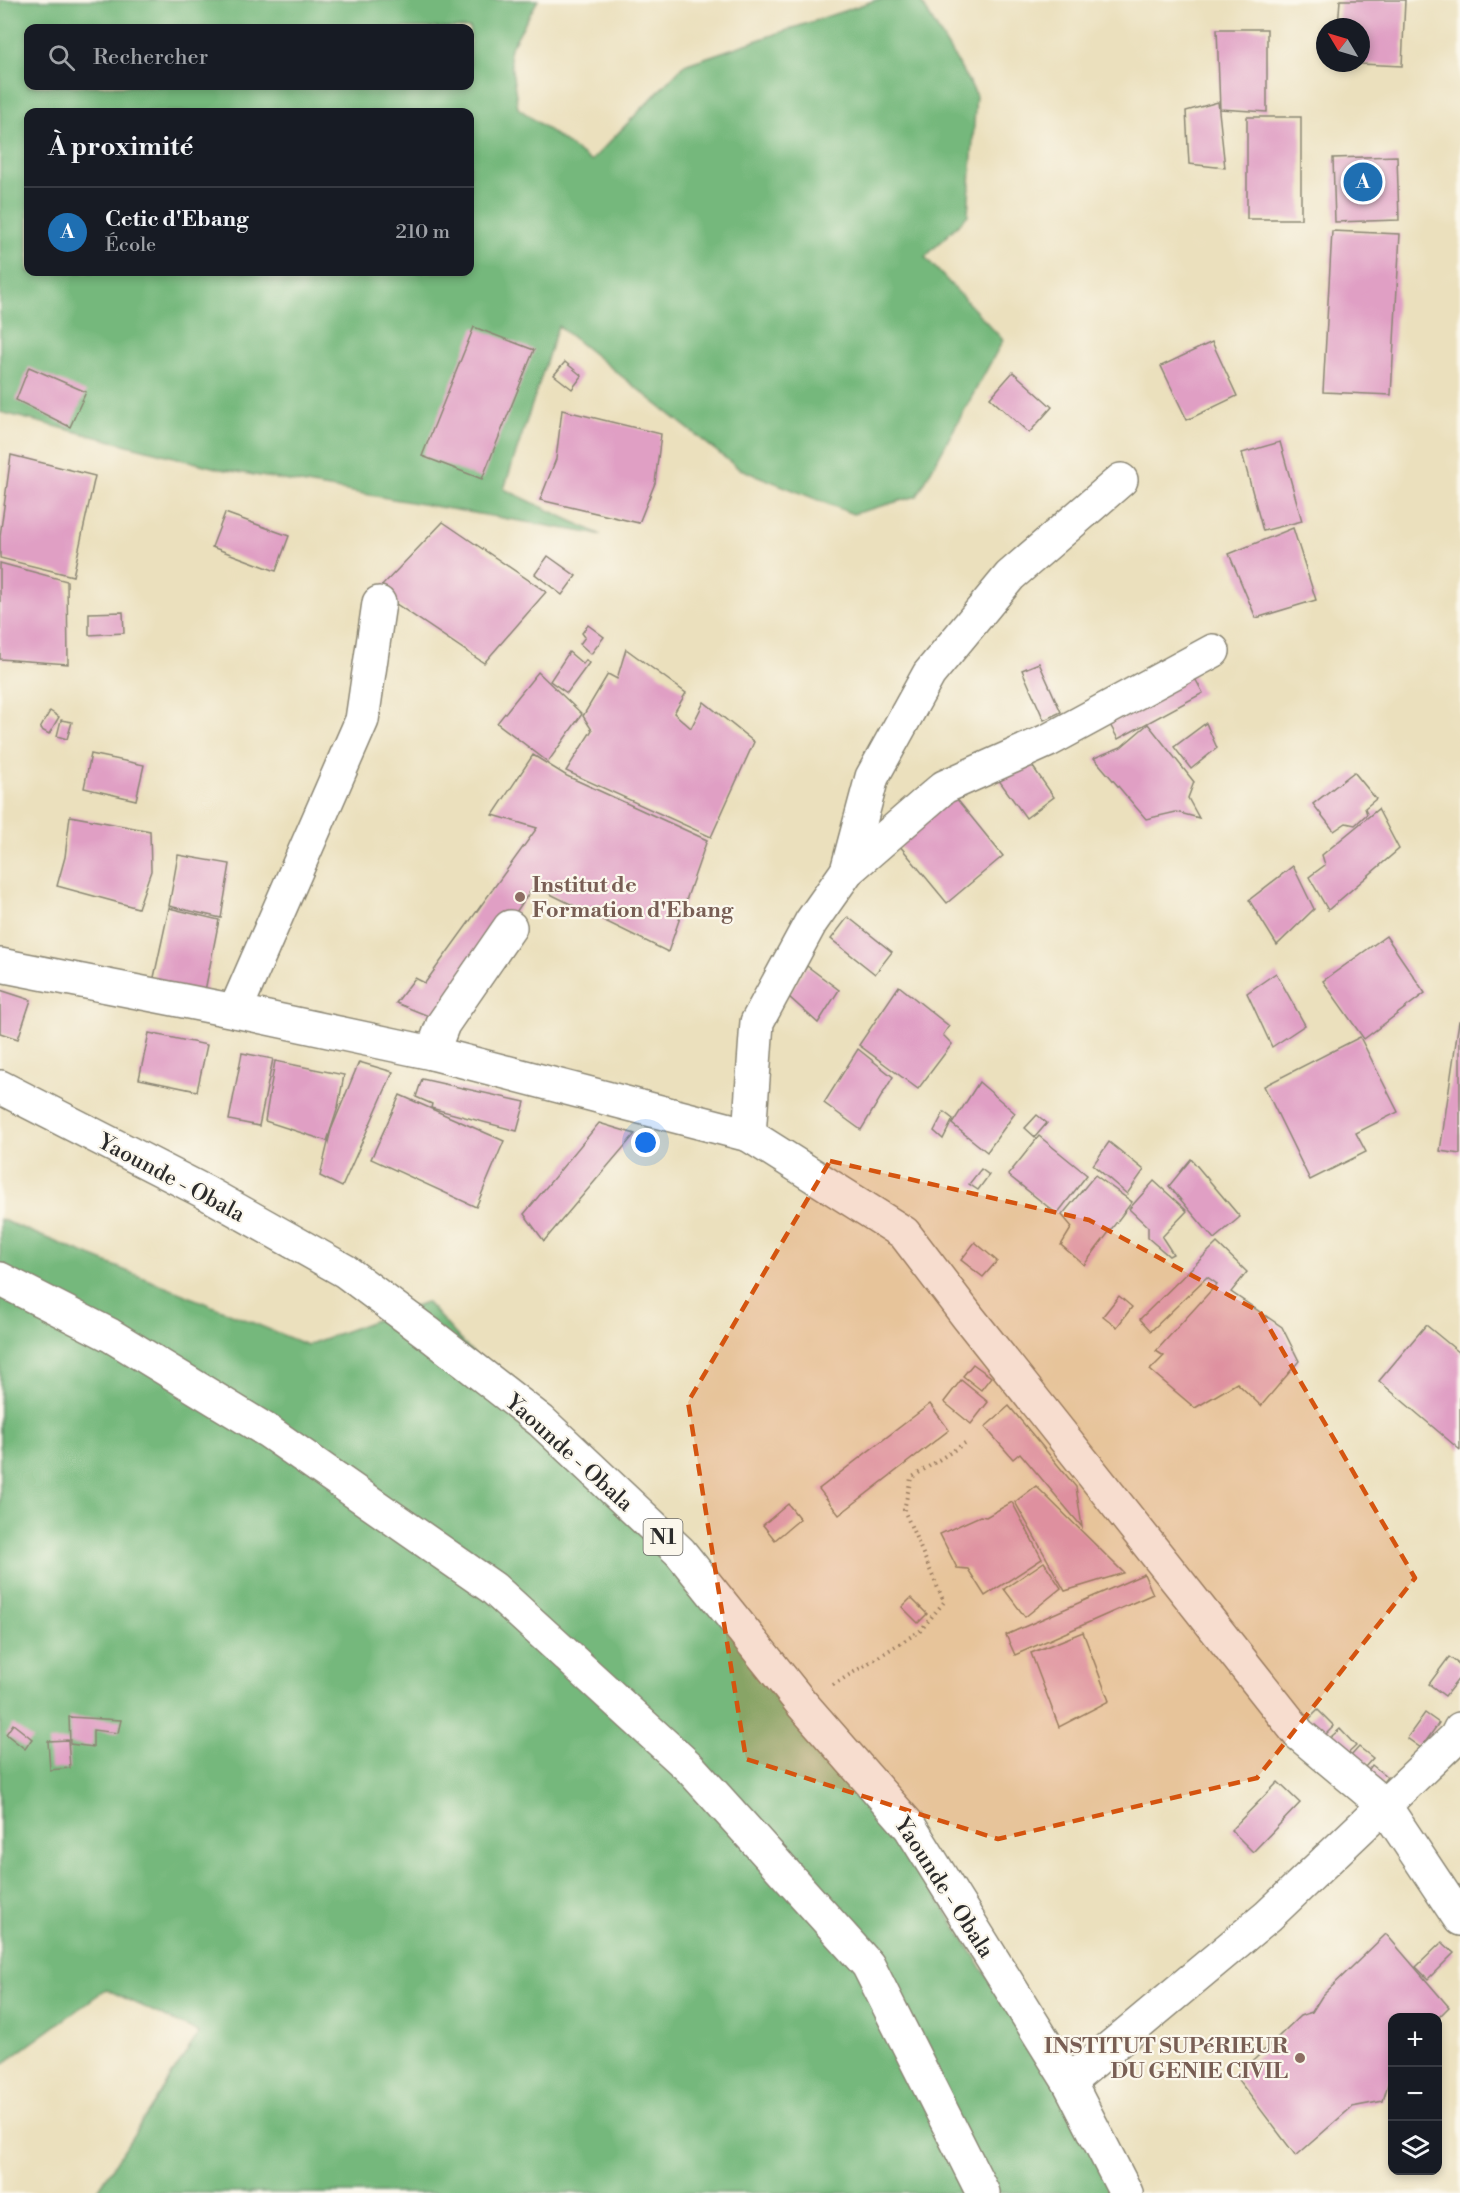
<!DOCTYPE html>
<html lang="fr">
<head>
<meta charset="utf-8">
<style>
  body { margin:0; font-family:"Libre Bodoni",serif; background:#20242c; color:#f1f3f6 }
  .controls { position:absolute; right:18px; bottom:18px; display:grid; overflow:hidden; border-radius:12px; box-shadow:0 3px 9px #0003 }
  .controls button { width:54px; height:54px; display:grid; place-items:center; padding:0; border:0; border-bottom:2px solid #363941; background:#171b24; color:#f1f3f6; font:30px sans-serif }
  .compass { position:absolute; left:1316px; top:18px; width:54px; height:54px; border-radius:50%; background:#171b24; box-shadow:0 3px 9px #0003; rotate:308deg }
  .you { position:absolute; left:646px; top:1143px; width:21px; height:21px; margin:-15px; border:4px solid #fff; border-radius:50%; background:#1a73e8; box-shadow:0 0 0 9px #1a73e833 }
  .badge { display:grid; place-items:center; width:39px; height:39px; border-radius:50%; background:#1f6fb2; color:#fff; font-size:20px; font-weight:700 }
  .pin { position:absolute; translate:-50% -50%; border:3px solid #fff; box-shadow:0 2px 6px #0006 }
  .list { margin:0; padding:0; list-style:none }
  h2 { display:flex; justify-content:space-between; align-items:center; height:78px; margin:0; padding:0 24px; font-size:26px }
  h2 small { font-size:20px; font-weight:400; color:#9ea1a6 }
  .list li { display:grid; grid-template-columns:39px 1fr auto; gap:18px; align-items:center; box-sizing:border-box; height:90px; padding:0 24px; border-top:2px solid #363941 }
  .list b { display:block; font-size:22px; white-space:nowrap }
  .list p { margin:0; font-size:20px; white-space:nowrap; color:#9ea1a6 }
  .list em { font-size:20px; font-style:normal; color:#9ea1a6 }
  .icon { flex:none; width:33px; height:33px; fill:none; stroke:currentColor; stroke-width:2; stroke-linecap:round; stroke-linejoin:round }
  .map { position:relative; flex:none; width:1460px; height:2193px; overflow:hidden }
  .search { position:absolute; background:#171b24; box-shadow:0 3px 9px #0003; left:24px; top:24px; width:450px; height:66px; display:flex; align-items:center; gap:15px; box-sizing:border-box; padding:0 21px; border-radius:12px; color:#9ea1a6; font-size:22px }
  .panel { position:absolute; background:#171b24; box-shadow:0 3px 9px #0003; left:24px; top:108px; width:450px; height:168px; border-radius:12px }
  .map>svg:first-child { display:block }
  .forest { fill:#75b87c; stroke:#507254; stroke-width:1.5; fill-rule:evenodd }
  .building { fill:#e09fc4 }
  .lines { fill:none; stroke-linecap:round; stroke-linejoin:round }
  .minor-casing { stroke:#8b8674; stroke-width:36 }
  .highway-casing { stroke:#8b8674; stroke-width:36 }
  .path { stroke:#8b8674; stroke-width:4; stroke-dasharray:1.5 4.5; stroke-linecap:butt }
  .minor { stroke:#fff; stroke-width:33 }
  .highway { stroke:#fff; stroke-width:33 }
  .marked { fill:#d5540f; fill-opacity:0.2; stroke:#d5540f; stroke-width:4.5; stroke-dasharray:12 8; stroke-linejoin:round }
  .education-dot { fill:#8d6e63; stroke:#fbf7ec; stroke-width:2 }
  .labels { text-anchor:middle; stroke-width:4.5; stroke-linejoin:round; paint-order:stroke }
  .shield { fill:#fbf7ec; stroke:#696865; stroke-width:1.5 }
  .shield-label { font-size:21px; font-weight:bold; fill:#2b2b2b }
  .education-label { font-size:22px; font-weight:bold; fill:#785e54; stroke:#fbf7ec; text-anchor:start }
  .street-label { font-size:22px; fill:#2b2b2b; stroke:#fbf7ec }
</style>
</head>
<body>
<div class="map">
<svg width="1460" height="2193" viewBox="0 0 1460 2193">
  <rect width="100%" height="100%" fill="#fbf7ec"/>
  <filter id="ink" filterUnits="userSpaceOnUse"><feTurbulence type="fractalNoise" baseFrequency=".0167" numOctaves="2"/><feDisplacementMap in="SourceGraphic" scale="12" xChannelSelector="R" yChannelSelector="G"/><feConvolveMatrix kernelMatrix="1 2 1 2 8 2 1 2 1" color-interpolation-filters="sRGB"/></filter>
  <filter id="wash" filterUnits="userSpaceOnUse"><feTurbulence type="fractalNoise" baseFrequency=".008" numOctaves="4" result="noise"/><feDisplacementMap in="SourceGraphic" scale="24" xChannelSelector="R" yChannelSelector="G"/><feGaussianBlur stdDeviation="1.35" result="paint"/><feColorMatrix in="noise" values="0 0 0 0 0 0 0 0 0 0 0 0 0 0 0 0 0 1.4 0 .05"/><feComposite in="paint" operator="in"/></filter>
  <g filter="url(#wash)">
    <rect width="100%" height="100%" fill="#ebe0bd"/>
    <g class="forest">
      <path d="M0 0H538L509 51 518 108 591 161 684 65 876 0H920L976 94 968 215 925 257 1003 340 917 496 853 514 738 468 558 326 504 489 601 535 220 469 0 412ZM28 28H470V86H28ZM28 112H470V272H28Z"/>
      <polygon points="0,1219 307,1345 426,1302 551,1439 841,1745 1124,2193 96,2193 199,2033 106,1989 0,2066"/>
    </g>
    <g id="blocks">
      <g class="building">
        <polygon points="1340,0 1405,0 1402,66 1361,64 1361,27 1338,27"/>
        <polygon points="1217,29 1267,29 1267,112 1220,109"/>
        <polygon points="1218,102 1225,168 1189,164 1186,111"/>
        <rect x="1247" y="117" width="54" height="102"/>
        <polygon points="1397,156 1399,220 1335,222 1333,158"/>
        <polygon points="1332,231 1400,234 1391,395 1323,392"/>
        <polygon points="474,327 534,350 482,479 422,456"/>
        <polygon points="1212,342 1237,396 1187,420 1161,366"/>
        <polygon points="565,362 582,376 572,389 554,375"/>
        <polygon points="29,367 86,392 70,427 16,400"/>
        <polygon points="1013,372 1052,407 1029,433 990,398"/>
        <polygon points="562,410 661,434 655,483 639,523 540,500 556,459"/>
        <polygon points="1280,442 1302,521 1263,531 1242,453"/>
        <polygon points="11,455 95,476 73,576 0,558 0,536"/>
        <polygon points="225,513 289,536 276,571 212,547"/>
        <polygon points="443,522 546,592 484,663 377,591"/>
        <polygon points="1293,528 1316,600 1256,618 1229,554"/>
        <polygon points="548,556 576,576 562,595 535,574"/>
        <polygon points="0,563 67,581 68,664 0,659"/>
        <polygon points="123,612 124,633 89,635 89,613"/>
        <polygon points="588,625 604,637 591,654 580,644 585,637 582,633"/>
        <polygon points="626,649 686,693 674,713 691,728 704,702 754,742 711,837 566,771 592,730 583,716 608,674 617,679"/>
        <polygon points="569,652 583,664 586,660 589,663 567,693 550,681"/>
        <polygon points="1039,663 1061,712 1044,720 1022,670"/>
        <polygon points="538,672 582,714 548,762 497,723"/>
        <polygon points="1192,673 1203,693 1118,739 1107,719"/>
        <polygon points="50,711 59,717 49,734 40,729"/>
        <polygon points="61,720 72,722 67,739 57,736"/>
        <polygon points="1206,723 1217,748 1191,769 1174,747"/>
        <polygon points="1148,724 1194,782 1188,798 1199,818 1176,812 1146,819 1094,758 1121,747"/>
        <polygon points="91,754 144,765 136,800 84,788"/>
        <polygon points="533,755 567,776 707,840 668,952 534,886 441,1021 396,1003 415,978 425,983 537,828 493,815"/>
        <polygon points="1026,757 1054,797 1026,818 998,779"/>
        <polygon points="1354,772 1376,799 1365,808 1367,814 1355,825 1346,823 1334,831 1313,804"/>
        <polygon points="947,787 1003,856 947,903 890,834"/>
        <polygon points="1378,809 1399,849 1328,910 1309,877 1325,865 1322,855"/>
        <polygon points="70,816 150,831 151,871 138,908 57,886 65,857"/>
        <polygon points="178,855 230,864 221,918 169,906"/>
        <polygon points="1293,866 1314,909 1277,945 1249,900"/>
        <polygon points="169,908 219,920 204,996 153,982"/>
        <polygon points="848,917 892,952 875,974 831,939"/>
        <polygon points="1386,936 1425,993 1364,1039 1323,981"/>
        <polygon points="807,966 839,990 818,1023 788,996"/>
        <polygon points="1276,973 1305,1025 1272,1047 1247,993"/>
        <polygon points="899,986 949,1026 943,1035 952,1044 918,1089 859,1045"/>
        <polygon points="0,990 31,1000 18,1039 0,1033"/>
        <polygon points="1459,1021 1460,1021 1460,1154 1440,1151"/>
        <polygon points="149,1033 207,1045 197,1091 139,1079"/>
        <polygon points="1360,1037 1398,1112 1356,1133 1366,1152 1310,1180 1264,1086"/>
        <polygon points="858,1049 893,1077 861,1130 824,1103"/>
        <polygon points="242,1053 273,1059 259,1126 229,1120"/>
        <polygon points="275,1061 344,1075 338,1107 327,1141 265,1121"/>
        <polygon points="359,1062 393,1072 342,1187 320,1176 331,1130"/>
        <polygon points="422,1079 525,1102 517,1131 431,1108 432,1104 416,1097"/>
        <polygon points="979,1082 1015,1113 987,1152 952,1124"/>
        <polygon points="400,1095 504,1141 476,1207 371,1159"/>
        <polygon points="944,1112 953,1119 943,1139 934,1131"/>
        <polygon points="1037,1115 1047,1123 1035,1137 1025,1128"/>
        <polygon points="599,1123 635,1134 544,1241 524,1214"/>
        <polygon points="1039,1136 1087,1175 1057,1214 1008,1175"/>
        <polygon points="1109,1142 1144,1170 1127,1194 1093,1165"/>
        <polygon points="1191,1159 1240,1217 1214,1239 1169,1186"/>
        <polygon points="981,1169 989,1175 978,1190 969,1184"/>
        <polygon points="1095,1175 1132,1202 1084,1265 1061,1245 1072,1227 1062,1215"/>
        <polygon points="1154,1181 1187,1211 1162,1237 1173,1254 1169,1256 1148,1238 1148,1227 1129,1209"/>
        <polygon points="975,1242 997,1261 983,1277 961,1260"/>
        <polygon points="1217,1243 1247,1272 1231,1292 1282,1327 1299,1361 1261,1406 1237,1383 1195,1408 1150,1370 1164,1356 1156,1351 1217,1284 1207,1277 1151,1331 1140,1319"/>
        <polygon points="1119,1296 1132,1307 1117,1327 1103,1316"/>
        <polygon points="1426,1325 1460,1353 1460,1450 1379,1381"/>
        <polygon points="973,1364 991,1377 981,1390 963,1376"/>
        <polygon points="961,1380 988,1402 971,1424 944,1402"/>
        <polygon points="930,1404 949,1430 839,1515 819,1489"/>
        <polygon points="1009,1406 1076,1487 1082,1527 1020,1453 1013,1459 985,1427"/>
        <polygon points="1036,1486 1124,1573 1065,1591 1015,1502"/>
        <polygon points="1012,1502 1042,1559 985,1596 968,1569 957,1568 940,1534 980,1516 986,1517"/>
        <polygon points="788,1504 800,1519 775,1540 763,1525"/>
        <polygon points="1044,1562 1061,1588 1025,1617 1004,1589"/>
        <polygon points="1144,1574 1153,1594 1015,1655 1006,1635"/>
        <polygon points="911,1598 927,1614 918,1623 902,1607"/>
        <polygon points="1083,1632 1109,1701 1059,1727 1031,1653"/>
        <polygon points="1449,1657 1460,1665 1460,1677 1445,1696 1429,1684"/>
        <polygon points="1318,1710 1334,1726 1324,1736 1308,1720"/>
        <polygon points="1425,1713 1439,1723 1421,1748 1407,1738"/>
        <polygon points="69,1717 121,1720 118,1733 93,1730 93,1747 70,1744"/>
        <polygon points="13,1724 32,1739 25,1749 6,1734"/>
        <polygon points="1340,1729 1356,1746 1340,1761 1324,1743"/>
        <polygon points="68,1740 70,1768 50,1770 48,1741"/>
        <polygon points="1359,1747 1373,1758 1356,1777 1343,1765"/>
        <polygon points="1372,1765 1387,1777 1375,1793 1360,1782"/>
        <polygon points="1278,1782 1300,1803 1253,1852 1231,1830"/>
        <polygon points="1386,1934 1449,2007 1438,2018 1392,2018 1392,2071 1383,2101 1352,2107 1296,2156 1236,2077 1300,2016 1312,2012 1322,1996"/>
        <polygon points="1442,1942 1454,1953 1428,1979 1416,1967"/>
      </g>
    </g>
  </g>
  <g filter="url(#ink)">
    <use href="#blocks" fill-opacity="0" stroke="#8b8674" stroke-width="1.5"/>
    <g class="lines">
      <g class="minor-casing">
        <g id="minor">
          <polyline points="847,871 872,777 929,674 1010,576 1121,480"/>
          <polyline points="0,965 235,1011 432,1053 749,1135 904,1233 968,1317 1299,1734 1384,1805 1460,1919"/>
          <polyline points="235,1011 362,720 379,603"/>
          <polyline points="432,1053 443,1024 510,927"/>
          <polyline points="749,1135 757,1022 811,922 847,871 944,787 1049,740 1213,651"/>
          <polyline points="0,1279 110,1335 269,1432 493,1588 690,1768 868,1965 983,2193"/>
          <polyline points="1069,2082 1268,1916 1456,1737 1460,1729"/>
        </g>
      </g>
      <g class="highway-casing">
        <polyline id="highway" points="0,1087 203,1191 345,1271 428,1333 541,1421 680,1552 802,1704 910,1827 1069,2082 1126,2193"/>
      </g>
      <polyline class="path" points="833,1685 920,1631 944,1602 904,1510 911,1478 965,1443"/>
      <use href="#minor" class="minor"/>
      <use href="#highway" class="highway"/>
    </g>
  </g>
  <path class="marked" d="M830 1161 1089 1220 1260 1312 1415 1578 1257 1778 998 1839 746 1759 688 1402Z"/>
  <g class="education-dot">
    <circle cx="520" cy="897" r="6"/>
    <circle cx="1300" cy="2058" r="6"/>
  </g>
  <g class="labels">
    <rect class="shield" x="643.5" y="1519" width="39" height="36" rx="4.5"/>
    <g class="shield-label">
      <text x="663" y="1544">N1</text>
    </g>
    <g class="education-label">
      <text x="532" y="892">Institut de<tspan x="532" dy="25">Formation d'Ebang</tspan></text>
      <text x="1288" y="2053" text-anchor="end">INSTITUT SUPéRIEUR<tspan x="1288" dy="25">DU GENIE CIVIL</tspan></text>
    </g>
    <g class="street-label">
      <text transform="translate(172 1177) rotate(28)" y="8">Yaounde - Obala</text>
      <text transform="translate(570 1452) rotate(42)" y="8">Yaounde - Obala</text>
      <text transform="translate(945 1887) rotate(57)" y="8">Yaounde - Obala</text>
    </g>
  </g>
</svg>
<div class="controls">
<button>+</button>
<button>−</button>
<button><svg class="icon" aria-label="layers" viewBox="0 0 24 24"><path d="M12 4l9 5-9 5-9-5zM3 14l9 5 9-5"/></svg></button>
</div>
<svg class="compass" viewBox="-18 -18 36 36"><path d="M0-13l5 13h-10z" fill="#e53935"/><path d="M0 13l5-13h-10z" fill="#9ea1a6"/></svg>
<div class="you"></div>
<div class="pin badge" style="left:1363px;top:182px">A</div>
<div class="search"><svg class="icon" aria-label="search" viewBox="0 0 24 24"><circle cx="10" cy="10" r="6"/><path d="M15 15l6 6"/></svg>Rechercher</div>
<section class="panel">
<h2>À proximité<small></small></h2>
<ul class="list">
<li><span class="badge">A</span><div><b>Cetic d'Ebang</b><p>École</p></div><em>210 m</em></li>
</ul>
</section>
</div>
</body>
</html>
